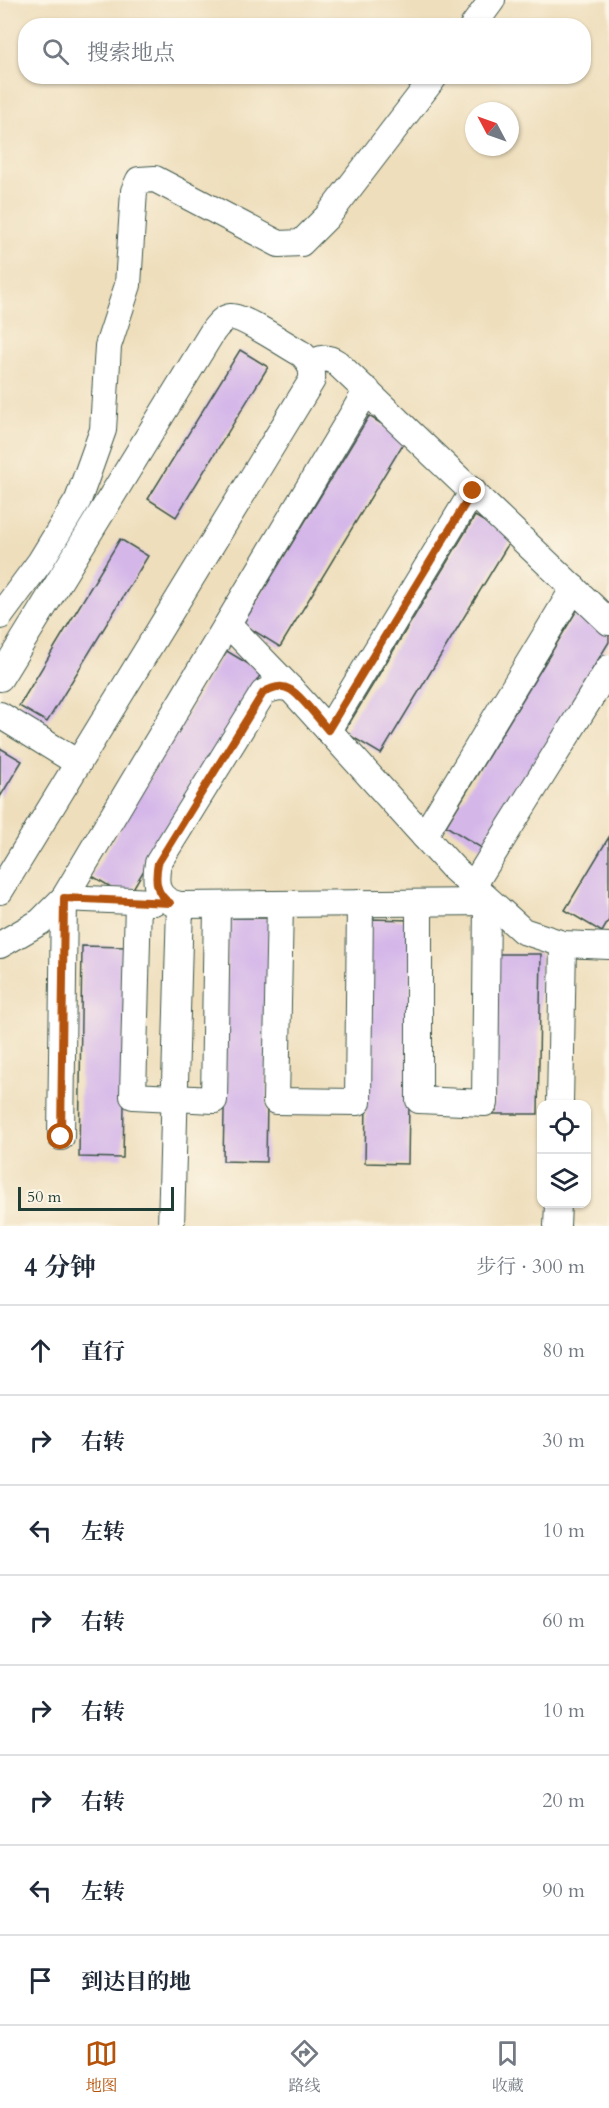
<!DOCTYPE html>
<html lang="zh">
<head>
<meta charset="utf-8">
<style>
  body { margin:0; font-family:Cardo,"Noto Serif SC",serif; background:#f2f2f3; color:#1f2937 }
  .controls { position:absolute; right:18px; bottom:18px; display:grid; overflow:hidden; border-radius:12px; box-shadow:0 2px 4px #0004 }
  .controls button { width:54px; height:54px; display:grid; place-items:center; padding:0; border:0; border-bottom:2px solid #e0e1e3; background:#fff; color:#1f2937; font:30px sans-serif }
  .compass { position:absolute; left:465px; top:102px; width:54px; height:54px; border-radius:50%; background:#fff; box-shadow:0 2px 4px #0004; rotate:311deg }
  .scale { position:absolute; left:18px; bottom:15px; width:156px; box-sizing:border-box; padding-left:6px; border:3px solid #1f3d34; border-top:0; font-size:16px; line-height:21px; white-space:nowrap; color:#1f3d34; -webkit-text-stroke:4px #fcf5e5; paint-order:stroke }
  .stop { position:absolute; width:18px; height:18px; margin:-14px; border:4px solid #b45309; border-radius:50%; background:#fff }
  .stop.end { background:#b45309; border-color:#fff; box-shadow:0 2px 6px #0008 }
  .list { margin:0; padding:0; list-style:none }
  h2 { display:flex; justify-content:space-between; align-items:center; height:78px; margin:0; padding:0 24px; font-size:26px }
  h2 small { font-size:20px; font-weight:400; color:#747a83 }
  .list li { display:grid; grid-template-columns:39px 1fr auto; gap:18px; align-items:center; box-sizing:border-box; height:90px; padding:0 24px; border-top:2px solid #e0e1e3 }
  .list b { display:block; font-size:22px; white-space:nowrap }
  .list em { font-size:20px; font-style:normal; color:#747a83 }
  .icon { flex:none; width:33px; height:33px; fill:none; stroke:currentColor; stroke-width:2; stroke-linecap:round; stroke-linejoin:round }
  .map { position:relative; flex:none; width:609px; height:1226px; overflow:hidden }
  .search { position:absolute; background:#fff; box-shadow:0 2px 4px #0004; left:18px; right:18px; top:18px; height:66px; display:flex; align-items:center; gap:15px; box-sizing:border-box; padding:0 21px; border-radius:24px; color:#747a83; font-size:22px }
  .sheet { height:798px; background:#fff }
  nav { display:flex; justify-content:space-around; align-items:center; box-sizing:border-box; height:84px; border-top:2px solid #e0e1e3; background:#fff; font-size:16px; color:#747a83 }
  nav a { display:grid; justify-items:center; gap:3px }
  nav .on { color:#b45309 }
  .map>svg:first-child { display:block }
  .building { fill:#d4b6e9 }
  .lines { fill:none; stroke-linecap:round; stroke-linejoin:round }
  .minor-casing { stroke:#3e5548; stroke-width:28 }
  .minor { stroke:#fff; stroke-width:26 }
  .route { stroke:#b45309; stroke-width:8 }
</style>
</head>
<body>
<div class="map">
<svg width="609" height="1226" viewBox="0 0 609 1226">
  <rect width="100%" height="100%" fill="#fcf5e5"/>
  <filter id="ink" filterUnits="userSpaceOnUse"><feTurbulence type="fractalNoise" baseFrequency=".0167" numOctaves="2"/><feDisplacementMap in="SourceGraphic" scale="12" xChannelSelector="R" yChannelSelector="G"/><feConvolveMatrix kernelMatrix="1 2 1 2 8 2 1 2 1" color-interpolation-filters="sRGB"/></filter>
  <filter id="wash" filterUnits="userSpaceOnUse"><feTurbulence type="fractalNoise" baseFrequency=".008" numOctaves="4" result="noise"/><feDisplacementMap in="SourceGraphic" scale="24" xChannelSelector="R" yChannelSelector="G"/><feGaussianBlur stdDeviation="1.35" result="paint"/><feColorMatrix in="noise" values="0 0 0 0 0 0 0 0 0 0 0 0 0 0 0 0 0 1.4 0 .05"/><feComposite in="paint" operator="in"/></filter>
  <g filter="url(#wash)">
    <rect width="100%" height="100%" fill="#eedebc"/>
    <g id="blocks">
      <g class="building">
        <polygon points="240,350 268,367 176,517 148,499"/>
        <polygon points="369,416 406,439 280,647 243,624"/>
        <polygon points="475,516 512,538 381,754 344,732"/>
        <polygon points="120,539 148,556 47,722 19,706"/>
        <polygon points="577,610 609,629 609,642 483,849 446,826"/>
        <polygon points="225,650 262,672 128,897 92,876"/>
        <polygon points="0,748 22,761 0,797"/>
        <polygon points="609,837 609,920 602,932 565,910"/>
        <polygon points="228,918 270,918 266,1162 223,1161"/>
        <polygon points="369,919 412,920 408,1164 365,1163"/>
        <polygon points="82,946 127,947 123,1158 79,1157"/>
        <polygon points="496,954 541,954 538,1114 493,1114"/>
      </g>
    </g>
  </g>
  <g filter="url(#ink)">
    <use href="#blocks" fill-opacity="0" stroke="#3e5548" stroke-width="1.5"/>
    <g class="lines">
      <g class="minor-casing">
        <g id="minor">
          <polyline points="473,26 492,0"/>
          <path d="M310 364C320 358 327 356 337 363L609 622"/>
          <polyline points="0,616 40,562 78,500 103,430 108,346 128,285 134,191 139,180 155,179 279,244 301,243 327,217 435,76"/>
          <polyline points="228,624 291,689 453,868 523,931 563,944 609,946"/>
          <path d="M0 678 213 331C218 325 222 318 231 317 243 316 289 347 302 354 310 362 313 368 312 380L0 891"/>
          <path d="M291 689C280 686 273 687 263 693L158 863C154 885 156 900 180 905L490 902"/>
          <polyline points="0,715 78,763"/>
          <polyline points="328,730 473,491"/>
          <polyline points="424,836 574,588"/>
          <polyline points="473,886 609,668"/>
          <polyline points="64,898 154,902"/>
          <polyline points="138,902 133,1096 214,1100 217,905"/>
          <polyline points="419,903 419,1100 485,1103 487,902"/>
          <polyline points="280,904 276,1101 358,1102 360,903"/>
          <polyline points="0,945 40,922 64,898 367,390"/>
          <polyline points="560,1104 563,944"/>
          <polyline points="61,1137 64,898"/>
          <polyline points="171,1226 180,905"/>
          <polyline points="557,1226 558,1204"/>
        </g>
      </g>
      <use href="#minor" class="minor"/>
    </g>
  </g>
  <g class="lines" filter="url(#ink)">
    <path class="route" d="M61 1137 64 898 170 903C155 894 155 879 158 863L263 693C271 688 280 684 289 689 298 692 320 721 328 730L473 491"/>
  </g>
</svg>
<div class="controls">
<button><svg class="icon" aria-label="locate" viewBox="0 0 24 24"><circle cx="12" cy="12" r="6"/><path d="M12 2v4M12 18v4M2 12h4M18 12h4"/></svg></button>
<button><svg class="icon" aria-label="layers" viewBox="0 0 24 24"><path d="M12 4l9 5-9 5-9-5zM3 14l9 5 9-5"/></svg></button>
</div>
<svg class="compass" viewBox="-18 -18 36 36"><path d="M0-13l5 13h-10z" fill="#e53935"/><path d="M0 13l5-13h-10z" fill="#747a83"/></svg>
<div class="scale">50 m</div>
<div class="stop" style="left:61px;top:1137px"></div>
<div class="stop end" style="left:473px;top:491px"></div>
<div class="search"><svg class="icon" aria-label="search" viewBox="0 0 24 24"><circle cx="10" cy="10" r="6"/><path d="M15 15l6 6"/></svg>搜索地点</div>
</div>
<section class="sheet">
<h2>4 分钟<small>步行 · 300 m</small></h2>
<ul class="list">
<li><svg class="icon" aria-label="ahead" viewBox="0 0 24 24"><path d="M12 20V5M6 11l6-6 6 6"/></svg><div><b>直行</b></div><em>80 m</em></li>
<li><svg class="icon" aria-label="right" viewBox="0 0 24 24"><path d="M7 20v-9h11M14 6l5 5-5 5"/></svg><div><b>右转</b></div><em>30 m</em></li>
<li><svg class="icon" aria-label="left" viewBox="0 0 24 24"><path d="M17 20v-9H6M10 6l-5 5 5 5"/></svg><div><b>左转</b></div><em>10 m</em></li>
<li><svg class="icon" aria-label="right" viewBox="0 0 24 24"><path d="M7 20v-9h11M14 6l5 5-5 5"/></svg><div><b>右转</b></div><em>60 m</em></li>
<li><svg class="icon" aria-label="right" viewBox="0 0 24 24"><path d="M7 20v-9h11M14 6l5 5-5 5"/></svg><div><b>右转</b></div><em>10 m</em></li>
<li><svg class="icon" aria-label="right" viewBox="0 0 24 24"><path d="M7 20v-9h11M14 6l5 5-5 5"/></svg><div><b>右转</b></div><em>20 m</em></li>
<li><svg class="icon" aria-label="left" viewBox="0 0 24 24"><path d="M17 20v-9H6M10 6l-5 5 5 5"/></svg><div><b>左转</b></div><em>90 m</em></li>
<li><svg class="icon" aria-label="arrive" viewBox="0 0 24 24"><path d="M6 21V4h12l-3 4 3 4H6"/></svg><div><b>到达目的地</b></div></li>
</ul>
</section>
<nav>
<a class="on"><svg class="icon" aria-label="map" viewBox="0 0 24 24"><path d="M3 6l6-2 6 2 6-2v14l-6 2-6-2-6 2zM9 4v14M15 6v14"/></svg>地图</a>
<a><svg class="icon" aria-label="directions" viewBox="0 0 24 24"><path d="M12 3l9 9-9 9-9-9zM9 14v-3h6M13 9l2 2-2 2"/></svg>路线</a>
<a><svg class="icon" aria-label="saved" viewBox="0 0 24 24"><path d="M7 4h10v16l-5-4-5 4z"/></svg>收藏</a>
</nav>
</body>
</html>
